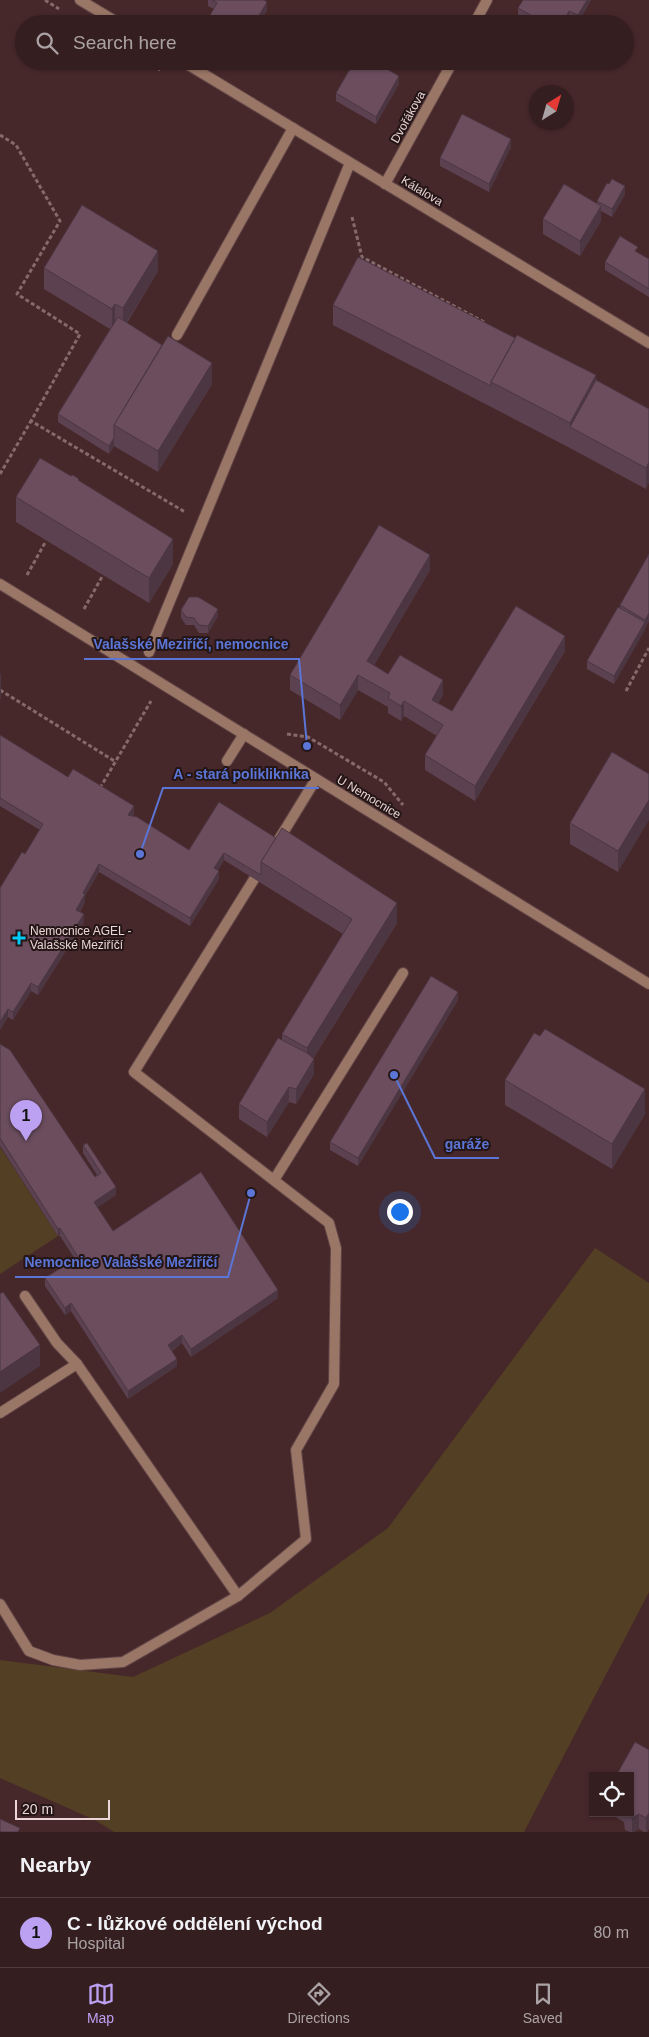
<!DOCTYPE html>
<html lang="en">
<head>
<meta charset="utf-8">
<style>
  body { margin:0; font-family:Arial,sans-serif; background:#402b2d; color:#f1f3f6 }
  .controls { position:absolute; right:15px; bottom:15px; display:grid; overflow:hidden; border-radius:0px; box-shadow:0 1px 4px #0004 }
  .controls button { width:45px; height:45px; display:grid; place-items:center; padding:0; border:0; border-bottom:1px solid #4f3c3e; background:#351e20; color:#f1f3f6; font:25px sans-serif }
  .compass { position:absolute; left:529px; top:85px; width:45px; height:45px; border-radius:50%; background:#351e20; box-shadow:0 1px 4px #0004; rotate:37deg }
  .scale { position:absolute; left:15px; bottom:12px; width:95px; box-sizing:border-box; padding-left:5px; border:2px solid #ebd5d6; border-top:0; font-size:14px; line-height:18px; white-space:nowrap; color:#ebd5d6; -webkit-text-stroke:4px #241516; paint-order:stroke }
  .you { position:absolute; left:399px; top:1211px; width:18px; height:18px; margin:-12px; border:4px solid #fff; border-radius:50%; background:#1a73e8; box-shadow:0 0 0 8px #1a73e833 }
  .badge { display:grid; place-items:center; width:32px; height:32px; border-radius:50%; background:#bca0f2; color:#111; font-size:16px; font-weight:700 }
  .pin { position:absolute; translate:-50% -41px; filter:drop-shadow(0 1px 2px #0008) }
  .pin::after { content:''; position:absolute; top:26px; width:18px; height:15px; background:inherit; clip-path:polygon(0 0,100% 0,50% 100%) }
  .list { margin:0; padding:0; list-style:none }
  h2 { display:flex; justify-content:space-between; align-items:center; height:65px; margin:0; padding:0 20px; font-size:21px }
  h2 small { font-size:16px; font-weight:400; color:#aaa2a5 }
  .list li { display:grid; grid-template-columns:32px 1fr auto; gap:15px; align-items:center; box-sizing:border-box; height:70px; padding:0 20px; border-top:1px solid #4f3c3e }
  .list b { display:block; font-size:19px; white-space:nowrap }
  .list p { margin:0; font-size:16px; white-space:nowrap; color:#aaa2a5 }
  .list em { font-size:16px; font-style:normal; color:#aaa2a5 }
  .icon { flex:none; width:28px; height:28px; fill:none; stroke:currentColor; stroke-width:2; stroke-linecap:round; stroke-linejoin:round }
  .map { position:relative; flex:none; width:649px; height:1832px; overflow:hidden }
  .search { position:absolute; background:#351e20; box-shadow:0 1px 4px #0004; left:15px; right:15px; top:15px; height:55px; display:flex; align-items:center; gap:12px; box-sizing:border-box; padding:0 18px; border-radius:28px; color:#aaa2a5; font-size:19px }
  .sheet { height:135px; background:#351e20 }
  nav { display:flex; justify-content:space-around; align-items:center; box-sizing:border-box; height:70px; border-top:1px solid #4f3c3e; background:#351e20; font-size:14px; color:#aaa2a5 }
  nav a { display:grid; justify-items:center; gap:2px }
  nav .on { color:#bca0f2 }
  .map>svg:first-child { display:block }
  .green { fill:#533f23 }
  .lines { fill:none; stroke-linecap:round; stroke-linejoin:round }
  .service-casing { stroke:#614446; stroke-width:12 }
  .minor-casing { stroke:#614446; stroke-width:12 }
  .tertiary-casing { stroke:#614446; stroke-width:12 }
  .path { stroke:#856a6b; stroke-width:3; stroke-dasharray:4 2.5; stroke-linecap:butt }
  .service { stroke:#997666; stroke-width:10 }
  .minor { stroke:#997666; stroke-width:10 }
  .tertiary { stroke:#997666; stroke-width:10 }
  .wall { fill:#5c4251 }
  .shaded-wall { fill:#4b3642 }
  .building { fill:#6b4d5e; stroke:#4b3642 }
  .poi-dot { fill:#00cbf9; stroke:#241516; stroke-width:2 }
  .labels { text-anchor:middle; stroke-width:4; stroke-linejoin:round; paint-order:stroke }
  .street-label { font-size:12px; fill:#ebd5d6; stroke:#241516 }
  .poi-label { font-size:12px; fill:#ebd5d6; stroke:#241516; text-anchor:start }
  .leader { fill:none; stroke:#5b76d7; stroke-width:2 }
  .callout-dot { fill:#5b76d7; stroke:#241516; stroke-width:2 }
  .callout-label { font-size:14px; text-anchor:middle; font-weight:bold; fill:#5b76d7; stroke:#241516; stroke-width:4; stroke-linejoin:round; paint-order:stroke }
</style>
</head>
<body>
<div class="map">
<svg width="649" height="1832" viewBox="0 0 649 1832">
  <rect width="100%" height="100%" fill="#47282a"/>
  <g class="green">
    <polygon points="0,1147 58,1236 0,1274"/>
    <polygon points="595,1248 649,1283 649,1592 524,1832 114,1832 95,1820 0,1778 0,1660 133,1677 270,1613 388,1528"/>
  </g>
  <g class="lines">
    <g class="service-casing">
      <g id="service">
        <polyline points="177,335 293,128"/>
        <polyline points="149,652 350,163"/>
        <polyline points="227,761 244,734"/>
        <polyline points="278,841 316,779"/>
        <polyline points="274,1180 403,973"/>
        <polyline points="25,1296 57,1343 77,1364 238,1596 306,1539 296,1450 334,1384 336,1248 329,1223 134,1072 261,868"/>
        <polyline points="0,1413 77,1364"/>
        <polyline points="0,1604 29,1651 53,1660 80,1665 123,1662 238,1596"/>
      </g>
    </g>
    <g class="minor-casing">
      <g id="minor">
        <polyline points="80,0 120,24"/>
        <polyline points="474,24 487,0"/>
        <polyline points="182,61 649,343"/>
        <polyline points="385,184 453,61"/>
      </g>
    </g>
    <g class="tertiary-casing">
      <polyline id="tertiary" points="0,584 649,984"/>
    </g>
    <g class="path">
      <polyline points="45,0 59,9"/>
      <polyline points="146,61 162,71"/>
      <polyline points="0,135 16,145 60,221 17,294 80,334 31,421 185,512"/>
      <polyline points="352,217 362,257 484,322"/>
      <polyline points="0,474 31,421"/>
      <polyline points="27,575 46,541"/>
      <polyline points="84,609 103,575"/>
      <polyline points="0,690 116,762"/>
      <polyline points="626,691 649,648"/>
      <polyline points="287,734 308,737 384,782 403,805"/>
      <polyline points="100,788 151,701"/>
    </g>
    <use href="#service" class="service"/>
    <use href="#minor" class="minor"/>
    <use href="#tertiary" class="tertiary"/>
  </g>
  <g class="wall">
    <polygon points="208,0 264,0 267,10 259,24 209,24 209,17 214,9 208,6"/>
    <polygon points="591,0 578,23 569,19 567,24 533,24 518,16 518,8"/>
    <polygon points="346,61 373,61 399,84 376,124 336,101 336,93 349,70 346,68"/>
    <polygon points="511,147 489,192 440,166 440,158"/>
    <polygon points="625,194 612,217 601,211 601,221 580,256 543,234 543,219 597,204 597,201"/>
    <polygon points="638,253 649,259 649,297 605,270 605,262"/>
    <polygon points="44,268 158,271 127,323 212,384 158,472 114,446 109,454 58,422 58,414 110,329 44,289"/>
    <polygon points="333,305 596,380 649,409 646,489 570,448 333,325"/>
    <polygon points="71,476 79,481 173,564 149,603 16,522 16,497"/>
    <polygon points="649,554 649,621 614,684 587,669 587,661 620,608 620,605"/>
    <polygon points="430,570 374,665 388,674 443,695 438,703 452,711 565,651 475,801 425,770 425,755 437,736 404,716 401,721 388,713 388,707 358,690 340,720 290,690 290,675"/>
    <polygon points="181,610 218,616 208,633 199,633 194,625 186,625 181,618"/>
    <polygon points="0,735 68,777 134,814 133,816 189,850 219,802 397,923 313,1059 314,1074 296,1104 289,1102 267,1137 239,1119 239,1104 282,1040 282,1034 343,934 224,860 218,870 219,879 190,926 99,872 85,896 85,902 80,912 84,922 38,995 31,991 13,1020 8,1017 0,1030 25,854 40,830 0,806"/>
    <polygon points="649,774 618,872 570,844 570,823"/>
    <polygon points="458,1000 358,1166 330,1150 330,1142"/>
    <polygon points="0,1044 95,1177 97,1175 83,1153 83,1145 116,1195 97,1207 113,1231 278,1298 191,1357 182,1343 172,1351 177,1366 128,1399 71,1311 65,1315 45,1286 45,1278 75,1259 60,1236 58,1236 0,1146"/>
    <polygon points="505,1080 645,1114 612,1169 505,1105"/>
    <polygon points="649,1750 649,1828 647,1832 644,1832 639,1829 634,1832 630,1832 625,1830 624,1822 609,1813 630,1813"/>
  </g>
  <g class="shaded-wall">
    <polygon points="587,0 591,0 578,23 578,15"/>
    <polygon points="267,2 267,10 259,24 254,24"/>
    <polygon points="569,11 569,19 567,24 563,24"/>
    <polygon points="399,76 399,84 376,124 376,117"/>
    <polygon points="511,139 511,147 489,192 489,184"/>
    <polygon points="625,186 625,194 612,217 612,209"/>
    <polygon points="601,206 601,221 580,256 580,241"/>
    <polygon points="158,251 158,271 123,328 123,308"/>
    <polygon points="115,304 115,325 112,330 112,309"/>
    <polygon points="212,363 212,384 158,472 158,451"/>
    <polygon points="596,375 596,400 570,427 570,423"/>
    <polygon points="114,438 114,446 109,454 109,446"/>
    <polygon points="649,462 649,483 646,489 646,468"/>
    <polygon points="173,539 173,564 149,603 149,578"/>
    <polygon points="430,555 430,570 367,676 367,661"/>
    <polygon points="218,609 218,616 208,633 208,626"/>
    <polygon points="649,613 649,621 645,628 645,620"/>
    <polygon points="645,622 645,630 614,684 614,676"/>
    <polygon points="565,636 565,651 475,801 475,786"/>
    <polygon points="1,673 1,698 0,700 0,675"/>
    <polygon points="358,675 358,690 340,720 340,705"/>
    <polygon points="443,680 443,695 432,714 432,700"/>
    <polygon points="404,701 404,716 401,721 401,706"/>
    <polygon points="649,800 649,820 618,872 618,851"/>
    <polygon points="134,806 134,814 128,823 128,815"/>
    <polygon points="224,853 224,860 214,876 214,868"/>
    <polygon points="99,864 99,872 85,896 85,902 76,918 76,910 83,893"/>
    <polygon points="219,871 219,879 190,926 190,918"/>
    <polygon points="397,903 397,923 307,1068 307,1048"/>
    <polygon points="84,914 84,922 38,995 38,987"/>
    <polygon points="31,983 31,991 13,1020 13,1012"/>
    <polygon points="458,992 458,1000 358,1166 358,1158"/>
    <polygon points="8,1009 8,1017 0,1030 0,1022"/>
    <polygon points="314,1059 314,1074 296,1104 296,1089"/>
    <polygon points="289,1087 289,1102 267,1137 267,1122"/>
    <polygon points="645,1089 645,1114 612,1169 612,1144"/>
    <polygon points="116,1187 116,1195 94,1210 94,1202"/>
    <polygon points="60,1228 60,1236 58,1236 58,1229"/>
    <polygon points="278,1290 278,1298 191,1357 191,1349"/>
    <polygon points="71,1303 71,1311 65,1315 65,1308"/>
    <polygon points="182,1335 182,1343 168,1353 168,1345"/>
    <polygon points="40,1345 40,1366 0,1393 0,1372"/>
    <polygon points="177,1359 177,1366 128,1399 128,1391"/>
    <polygon points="649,1813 649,1828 646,1832 646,1818"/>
    <polygon points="639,1814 639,1829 634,1832 632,1832 632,1818"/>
  </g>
  <g class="building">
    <polygon points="212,0 264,0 267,2 254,24 220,24 209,17 217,3"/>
    <polygon points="523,0 587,0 578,15 569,11 563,24 547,24 518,8"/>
    <polygon points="347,61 373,61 399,76 376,117 336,93 353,64"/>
    <polygon points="462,114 511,139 489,184 440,158"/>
    <polygon points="612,179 625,186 612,209 597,201 607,183 609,184"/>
    <polygon points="564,184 601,206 580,241 543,219"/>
    <polygon points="82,205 158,251 123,308 115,304 112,309 44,268"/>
    <polygon points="620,236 638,247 635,251 649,259 649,289 605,262"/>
    <polygon points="358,257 515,338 491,382 491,386 333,305"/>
    <polygon points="118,317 162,345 114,425 114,438 109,446 58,414"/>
    <polygon points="517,335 596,375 570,423 491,382"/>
    <polygon points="168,336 212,363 158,451 114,425"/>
    <polygon points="596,380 649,409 649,462 646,468 570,427"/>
    <polygon points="40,458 71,476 73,475 79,479 78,480 173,539 149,578 16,497"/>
    <polygon points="379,525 430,555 367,661 388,674 400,655 443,680 432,700 452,711 516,606 565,636 475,786 425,755 443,725 404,701 401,706 388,698 390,693 358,675 340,705 290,675"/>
    <polygon points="649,554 649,613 645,620 620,605"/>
    <polygon points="189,597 198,597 218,609 208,626 199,625 194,618 186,617 181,610"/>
    <polygon points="618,607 645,622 614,676 587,661"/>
    <polygon points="0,735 68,777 73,769 98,784 134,806 128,815 137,817 189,850 219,802 276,838 261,862 261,875 224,853 214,868 219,871 190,918 99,864 83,893 85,894 76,910 84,914 38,987 31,983 13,1012 8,1009 0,1022 0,888 22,852 25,854 43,824 0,798"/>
    <polygon points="612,752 649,774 649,800 618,851 570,823"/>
    <polygon points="282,828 397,903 307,1048 282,1034 352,919 261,862"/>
    <polygon points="431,976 458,992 358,1158 330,1142"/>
    <polygon points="545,1029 645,1089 612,1144 505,1080 534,1033 540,1036"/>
    <polygon points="278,1038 307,1053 314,1059 296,1089 289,1087 267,1122 239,1104"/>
    <polygon points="0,1044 10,1050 95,1177 101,1173 83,1145 87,1143 116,1187 94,1202 113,1231 201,1172 278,1290 191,1349 182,1335 168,1345 177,1359 128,1391 71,1303 65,1308 45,1278 78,1257 60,1228 58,1229 0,1138"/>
    <polygon points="3,1292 40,1345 0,1372 0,1294"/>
    <polygon points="635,1742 649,1750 649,1813 646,1818 639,1814 632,1818 625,1815 625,1813 630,1813 630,1776 616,1776"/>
    <polygon points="0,1819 20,1828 18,1832 0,1832"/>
  </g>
  <path class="poi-dot" d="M16.5 930.5h5v5h5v5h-5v5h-5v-5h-5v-5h5z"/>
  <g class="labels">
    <g class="street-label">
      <text transform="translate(408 117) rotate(-61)" y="4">Dvořákova</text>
      <text transform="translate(422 191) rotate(31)" y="4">Kálalova</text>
      <text transform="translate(369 797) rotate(31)" y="4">U Nemocnice</text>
    </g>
    <g class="poi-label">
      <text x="30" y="935">Nemocnice AGEL -<tspan x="30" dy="14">Valašské Meziříčí</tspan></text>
    </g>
  </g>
  <path class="leader" d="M307 746L299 659H84M140 854L163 788H319M394 1075L435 1158H499M251 1193L228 1277H15"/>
  <g class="callout-dot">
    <circle cx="307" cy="746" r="5"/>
    <circle cx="140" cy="854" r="5"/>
    <circle cx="394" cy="1075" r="5"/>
    <circle cx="251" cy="1193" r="5"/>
  </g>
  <g class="callout-label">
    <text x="191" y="649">Valašské Meziříčí, nemocnice</text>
    <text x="241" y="779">A - stará polikliknika</text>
    <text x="467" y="1149">garáže</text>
    <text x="121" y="1267">Nemocnice Valašské Meziříčí</text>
  </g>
</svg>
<div class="controls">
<button><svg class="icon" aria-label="locate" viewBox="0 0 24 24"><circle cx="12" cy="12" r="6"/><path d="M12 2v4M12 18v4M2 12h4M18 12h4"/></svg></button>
</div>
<svg class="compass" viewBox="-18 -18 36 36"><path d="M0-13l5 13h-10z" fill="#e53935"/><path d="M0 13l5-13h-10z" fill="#aaa2a5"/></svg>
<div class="scale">20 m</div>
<div class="you"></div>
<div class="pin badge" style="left:26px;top:1141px">1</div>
<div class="search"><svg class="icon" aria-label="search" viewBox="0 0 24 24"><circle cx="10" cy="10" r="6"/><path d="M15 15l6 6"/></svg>Search here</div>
</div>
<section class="sheet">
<h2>Nearby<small></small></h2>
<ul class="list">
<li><span class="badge">1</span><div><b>C - lůžkové oddělení východ</b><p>Hospital</p></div><em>80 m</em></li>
</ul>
</section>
<nav>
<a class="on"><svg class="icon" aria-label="map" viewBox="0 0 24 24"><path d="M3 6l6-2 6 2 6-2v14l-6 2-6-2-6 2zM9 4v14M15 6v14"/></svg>Map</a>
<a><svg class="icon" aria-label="directions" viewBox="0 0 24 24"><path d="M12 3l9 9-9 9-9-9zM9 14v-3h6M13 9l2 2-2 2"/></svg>Directions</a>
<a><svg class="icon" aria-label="saved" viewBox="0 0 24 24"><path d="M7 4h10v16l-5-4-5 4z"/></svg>Saved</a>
</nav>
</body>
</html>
